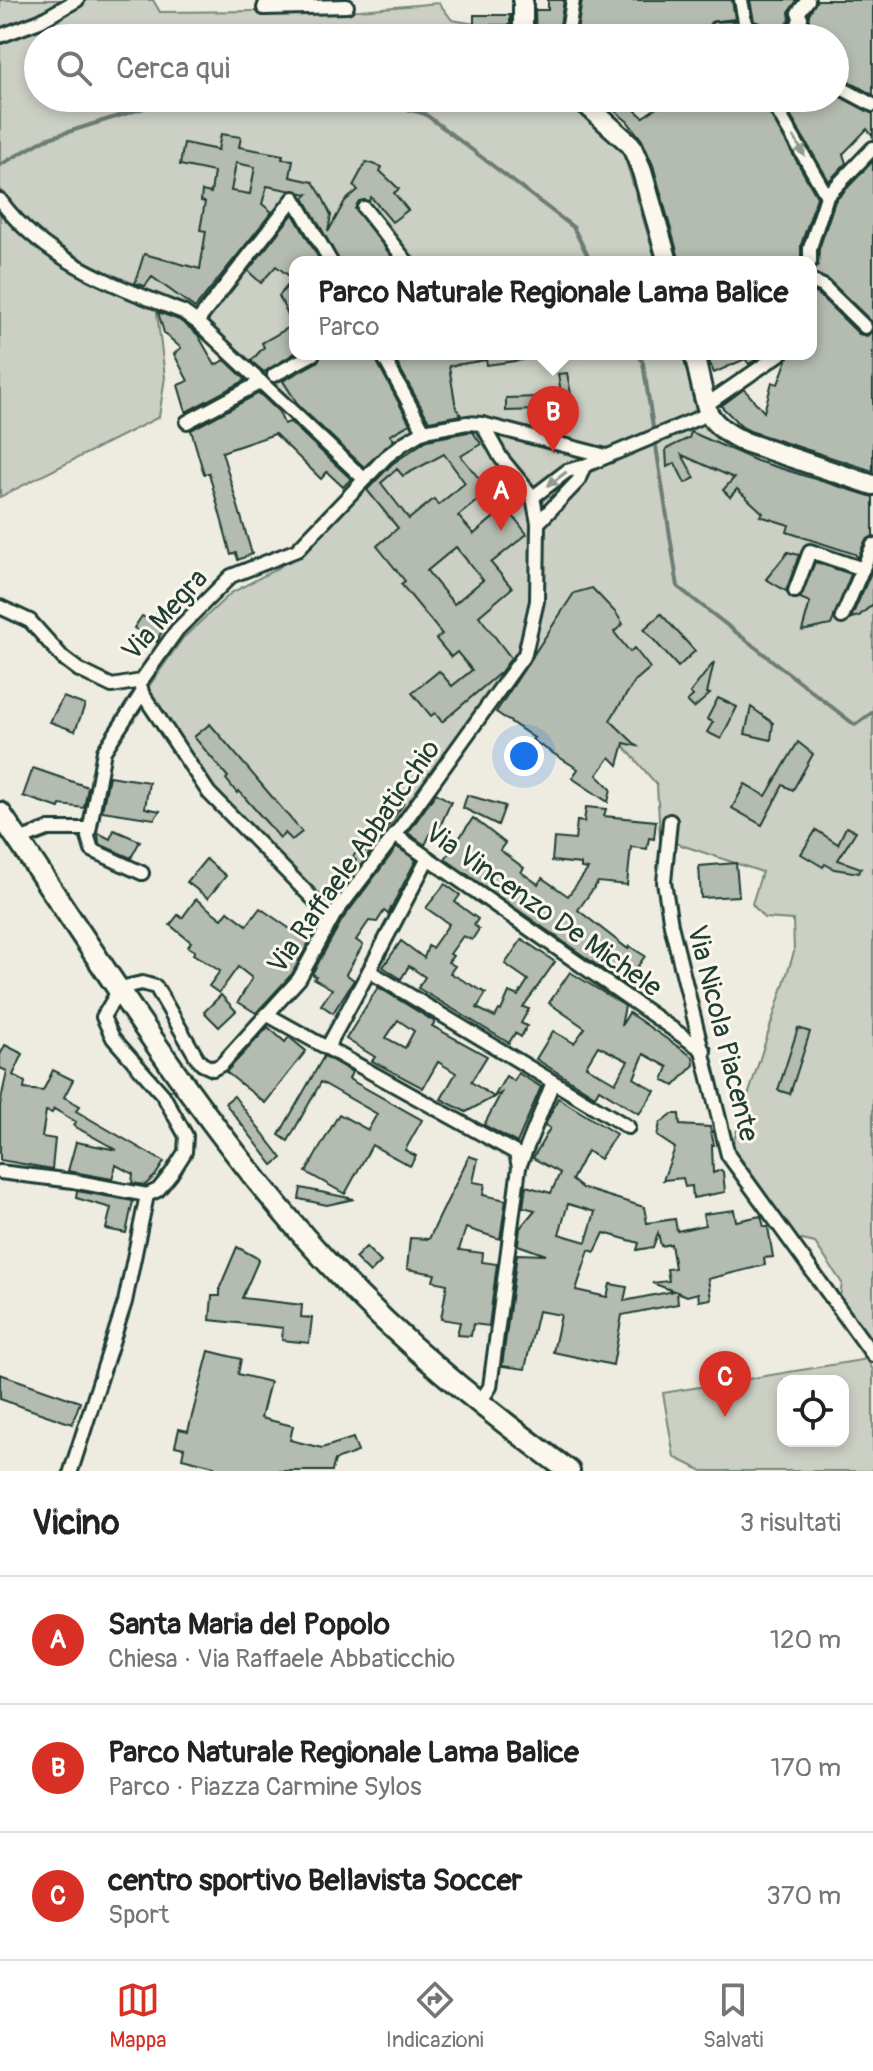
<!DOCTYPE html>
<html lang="it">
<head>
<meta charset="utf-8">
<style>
  body { margin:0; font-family:Pangolin,sans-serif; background:#f6f6f6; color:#222 }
  .controls { position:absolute; right:24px; bottom:24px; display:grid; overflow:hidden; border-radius:16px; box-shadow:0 4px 12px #0003 }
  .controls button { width:72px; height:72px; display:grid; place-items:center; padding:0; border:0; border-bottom:2px solid #e0e0e0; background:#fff; color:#222; font:40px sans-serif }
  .you { position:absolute; left:524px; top:756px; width:28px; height:28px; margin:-20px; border:6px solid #fff; border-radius:50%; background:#1a73e8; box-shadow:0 0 0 12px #1a73e833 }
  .badge { display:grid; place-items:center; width:52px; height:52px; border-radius:50%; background:#d93025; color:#fff; font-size:26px; font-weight:700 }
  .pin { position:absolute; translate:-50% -66px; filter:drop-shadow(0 2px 4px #0008) }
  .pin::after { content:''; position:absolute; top:42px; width:28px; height:24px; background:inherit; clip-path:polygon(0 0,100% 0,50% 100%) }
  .popup { position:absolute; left:289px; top:256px; width:528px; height:104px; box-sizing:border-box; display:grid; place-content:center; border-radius:16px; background:#fff; filter:drop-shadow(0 2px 6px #0005); font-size:26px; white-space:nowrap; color:#767676 }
  .popup b { font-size:30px; color:#222 }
  .popup::after { content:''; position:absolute; left:50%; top:100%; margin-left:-16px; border:16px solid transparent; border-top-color:#fff }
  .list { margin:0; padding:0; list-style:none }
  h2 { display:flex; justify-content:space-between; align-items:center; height:104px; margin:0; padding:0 32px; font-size:34px }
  h2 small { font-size:26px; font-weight:400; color:#767676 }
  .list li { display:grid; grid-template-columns:52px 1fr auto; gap:24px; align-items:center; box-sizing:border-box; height:128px; padding:0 32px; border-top:2px solid #e0e0e0 }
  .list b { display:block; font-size:30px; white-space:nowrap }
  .list p { margin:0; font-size:26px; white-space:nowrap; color:#767676 }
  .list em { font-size:26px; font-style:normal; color:#767676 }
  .icon { flex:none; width:44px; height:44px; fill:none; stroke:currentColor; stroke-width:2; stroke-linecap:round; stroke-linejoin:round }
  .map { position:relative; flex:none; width:873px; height:1471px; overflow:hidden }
  .search { position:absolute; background:#fff; box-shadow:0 4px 12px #0003; left:24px; right:24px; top:24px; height:88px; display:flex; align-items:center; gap:20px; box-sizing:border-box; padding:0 28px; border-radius:44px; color:#767676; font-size:30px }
  .sheet { height:488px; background:#fff }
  nav { display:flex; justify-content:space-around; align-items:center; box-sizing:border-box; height:112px; border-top:2px solid #e0e0e0; background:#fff; font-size:22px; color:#767676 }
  nav a { display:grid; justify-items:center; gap:4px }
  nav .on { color:#d93025 }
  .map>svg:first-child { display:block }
  .green { fill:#cbcfc4; stroke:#75867c; stroke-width:2; fill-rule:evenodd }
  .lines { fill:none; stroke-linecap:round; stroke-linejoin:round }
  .stream { stroke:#6c7d74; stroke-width:4 }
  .building { fill:#b4bbb0; stroke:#1f3d34; stroke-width:2; fill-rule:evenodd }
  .street-casing { stroke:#1f3d34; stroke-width:18 }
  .secondary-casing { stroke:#1f3d34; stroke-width:24 }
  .primary-casing { stroke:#1f3d34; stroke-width:26 }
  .street { stroke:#fbf7ec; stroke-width:12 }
  .secondary { stroke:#fbf7ec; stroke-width:18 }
  .primary { stroke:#fbf7ec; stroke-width:20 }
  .oneway { fill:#8d9a90 }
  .labels { text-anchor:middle; stroke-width:6; stroke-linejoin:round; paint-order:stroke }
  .street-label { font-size:28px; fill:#1f3d34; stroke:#fbf7ec }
</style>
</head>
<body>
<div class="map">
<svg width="873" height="1471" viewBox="0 0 873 1471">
  <rect width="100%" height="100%" fill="#eeece1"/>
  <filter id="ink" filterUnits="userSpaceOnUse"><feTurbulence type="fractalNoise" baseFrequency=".0125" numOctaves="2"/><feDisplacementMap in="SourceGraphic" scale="16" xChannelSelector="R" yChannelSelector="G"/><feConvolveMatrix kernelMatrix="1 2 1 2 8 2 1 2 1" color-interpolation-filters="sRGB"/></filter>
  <g filter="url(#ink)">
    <g class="green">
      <polygon points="0,0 153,0 160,12 360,10 439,3 452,20 504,29 507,38 38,38 38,98 560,98 622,148 656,262 295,262 295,354 683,354 692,386 698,422 873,486 873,1343 840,1297 842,1283 815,1243 798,1239 732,1146 794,952 793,920 764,918 752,904 762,872 660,838 657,785 606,725 516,655 330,910 214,791 147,689 183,638 231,593 280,567 359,482 190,322 156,305 165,377 159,417 0,497"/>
      <path d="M867 1359 873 1370V1471H702L674 1457 663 1393ZM843 1381V1441H783V1381Z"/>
    </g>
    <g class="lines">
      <g class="stream">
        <polyline points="368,98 425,114 573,227 591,262"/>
        <polyline points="0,165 46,139 175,98"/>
        <polyline points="638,354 643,363 678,587 855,725 873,712"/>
      </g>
    </g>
    <g class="building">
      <polygon points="548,0 564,0 558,38 536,38 535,10 548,10"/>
      <polygon points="582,0 732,0 735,19 711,22 708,33 716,38 576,38"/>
      <polygon points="750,0 797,0 789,12 790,19 782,31 754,21"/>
      <polygon points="817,0 873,0 873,95 835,73 835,38 799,38 809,22 809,14"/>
      <rect x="474" y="15" width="36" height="10"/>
      <polygon points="835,94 873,114 873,137 867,129 843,154 846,163 829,181 780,98 835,98"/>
      <polygon points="599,98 621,98 643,117 662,104 652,98 761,98 817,197 801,245 801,262 680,262 653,165 642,140 627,121"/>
      <path d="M221 134 241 137 239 147 283 155 282 159 293 160 290 177 313 182 322 196 331 215 328 232 345 201 358 190 353 186 366 162 382 167 380 171 399 189 394 193 408 210 392 222 371 197 369 201H359L355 209 396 262H340L304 198 308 194 267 186 262 204 272 212 195 308 152 277 145 286 135 283 144 254 200 269 206 231 200 230 205 202 201 201 202 191 211 193 214 172 180 165 184 143 218 150ZM236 163 255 167 250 194 231 191Z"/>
      <polygon points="873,161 873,323 829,280 812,272 818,266 819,249 835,201"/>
      <polygon points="293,214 321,262 295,262 295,353 264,372 251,361 264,347 262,343 293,325 279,296 293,279 276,266 261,283 248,271"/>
      <polygon points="811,291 818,294 859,334 867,336 873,331 873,471 750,431 742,427 721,406 744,389 764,412 772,382 778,384 789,354 811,354"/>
      <polygon points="158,312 179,320 191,329 198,335 215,365 225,360 246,380 186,412 178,385 188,381 174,354 181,348 164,333"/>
      <polygon points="322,354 373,354 410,424 390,435 394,440 364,467 299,406 283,381 317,362"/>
      <polygon points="392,354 522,354 523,360 487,365 486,360 449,366 456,408 461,415 429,421"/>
      <polygon points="706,354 764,354 749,364 745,359 714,373"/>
      <polygon points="567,373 573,404 544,405 543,395 561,393 558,374"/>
      <polygon points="259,393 279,412 284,424 290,422 351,479 343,487 327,472 321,479 275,434 222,452 252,554 238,560 236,553 231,555 209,473 204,474 191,430"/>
      <polygon points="538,397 539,410 506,411 506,398"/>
      <path d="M468 432H473L481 444 461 456 489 491 458 516 474 534 506 507 527 534 491 563 512 588 479 616 511 658 501 672 442 722 435 713 431 716 412 693 439 671 452 686 472 670 457 652 451 657 436 639 442 634 401 584 405 581 377 546 398 528 367 490 392 464 427 440ZM444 454 465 483 438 505 434 499 409 519 381 483 397 469 403 476ZM456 547 483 580 454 604 427 571Z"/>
      <polygon points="691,432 757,461 873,497 873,536 865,541 858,558 855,554 787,532 789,525 760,516 763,513 737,489 730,497 723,490 734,478 682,455 695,478 685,483 675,463 667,467 666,449 689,438"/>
      <polygon points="788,552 799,555 786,591 766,579"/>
      <polygon points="815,562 851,574 831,625 802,631 810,602 800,598"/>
      <polygon points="873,568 873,604 859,616 851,618"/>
      <polygon points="592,588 616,613 623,624 614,632 630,652 634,648 650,668 635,681 610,720 637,746 624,743 618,765 610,757 597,775 611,789 608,802 572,778 578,769 532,740 534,738 496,712 574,593"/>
      <polygon points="159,609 168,617 157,642 134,628 142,616 153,622"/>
      <polygon points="661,614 695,651 678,667 644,629"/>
      <polygon points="714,662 707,693 710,694 694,708 687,701 693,696 690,693"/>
      <polygon points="63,697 85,705 75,731 50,722"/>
      <polygon points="718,698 737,707 721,739 707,732 713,722 707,719"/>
      <polygon points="751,707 773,723 771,740 745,734"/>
      <polygon points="210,724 302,832 292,840 285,833 280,838 239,791 237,793 226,779 228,777 194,737"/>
      <polygon points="798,742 813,754 793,790 783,785 762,825 732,808 745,784 766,796"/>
      <polygon points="33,768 88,787 84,808 60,805 59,808 23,796"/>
      <polygon points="109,776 149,782 145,808 160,811 154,819 102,811"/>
      <polygon points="436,793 451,802 438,831 434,827 425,845 408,833"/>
      <polygon points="467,795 505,806 498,825 463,808"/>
      <polygon points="404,803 359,868 354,864 356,860 352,858 359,849 364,852 397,808"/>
      <polygon points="586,807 606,809 604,816 656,821 654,839 649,838 647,849 631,847 627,885 598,882 578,910 628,949 629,946 645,956 631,976 628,987 445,859 473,818 505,843 500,850 524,868 521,872 538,884 542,878 568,896 588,869 581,868 581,864 552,861 554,838 575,840 577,821 584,822"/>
      <polygon points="846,827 856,831 838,860 861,868 859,873 834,869 825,864 823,867 801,854 816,830 838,844"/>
      <polygon points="114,830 140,841 131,858 99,844 98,833 110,839"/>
      <polygon points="397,847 416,860 388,914 384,911 377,922 369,921 356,940 363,945 346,974 354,980 333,1013 321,1005 332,989 314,979 316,976 312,974 342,920"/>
      <polygon points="206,859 226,876 208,898 187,882"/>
      <polygon points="736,863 739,896 701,898 699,866"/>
      <polygon points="445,884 460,895 455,902 478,919 474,925 479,929 472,940 463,936 450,954 453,956 448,962 455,966 450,973 486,993 477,1008 495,1017 499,1010 501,1011 509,992 518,996 528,980 505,964 522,939 555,962 523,1007 529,1009 521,1023 527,1026 521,1037 515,1033 509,1043 418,988 425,977 409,966 401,979 383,967 401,941 424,958 428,946 432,948 449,924 426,908"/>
      <polygon points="196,899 222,919 228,911 247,925 260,908 309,942 292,974 256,1013 238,1002 252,978 238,967 219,993 209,986 220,971 193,954 195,951 188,947 191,942 170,925 178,915 182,918"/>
      <path d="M570 972 625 1006 621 1026 629 1013 693 1057 694 1065 674 1086 663 1080 668 1067 644 1054 634 1078 655 1091 639 1114 599 1089 595 1096 536 1059 553 1031 574 1043 585 1028 549 1003ZM598 1046 628 1061 615 1083 586 1066Z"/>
      <path d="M378 987 435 1022 432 1026 487 1056 471 1082 494 1097 466 1112 441 1099 456 1073 448 1068 438 1062 423 1088 372 1061 375 1057 346 1039ZM398 1020 414 1031 405 1048 386 1038Z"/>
      <polygon points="221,995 236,1011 219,1027 204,1012"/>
      <polygon points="268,1027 285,1042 289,1037 306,1051 265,1103 226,1072"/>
      <polygon points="798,1028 810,1032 790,1094 778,1090"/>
      <polygon points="5,1045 23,1054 13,1075 25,1082 24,1089 43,1091 53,1070 73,1080 64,1097 80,1106 76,1111 164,1162 155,1176 145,1185 132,1183 133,1174 116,1165 112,1179 68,1171 76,1142 117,1150 74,1126 76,1122 54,1109 52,1113 46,1111 42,1137 55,1139 52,1169 0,1160 0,1105 7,1071 0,1068 0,1055"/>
      <polygon points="324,1056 352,1072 349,1079 422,1120 405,1150 416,1156 410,1166 372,1145 345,1194 306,1172 339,1114 368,1130 377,1114 321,1082 288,1141 279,1135"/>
      <polygon points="518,1073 541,1087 517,1143 484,1125 501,1093 494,1097 506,1076 514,1081"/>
      <polygon points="234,1096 282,1158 273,1165 225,1103"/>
      <path d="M558 1098 616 1134 600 1159 587 1151 572 1180 582 1188 644 1207 647 1223 675 1219 677 1231 705 1225 703 1214 734 1210 736 1221 761 1216 764 1227H768L773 1257 764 1258 765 1265 708 1279 711 1299 699 1301 698 1293 687 1296 677 1292 678 1304 622 1315 613 1365 553 1352 561 1315 538 1311 525 1369 502 1366 517 1254 546 1255 518 1245 520 1228 535 1210 523 1207 526 1186 551 1193 560 1173 533 1158 550 1128 545 1125ZM568 1204 595 1212 586 1242 559 1234ZM604 1233 639 1243 637 1250 653 1247 658 1233 661 1246 671 1244 675 1268 667 1269 669 1281 652 1283 674 1291 624 1301 627 1287 610 1284 607 1297 576 1290 589 1250 595 1252Z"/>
      <polygon points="672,1114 679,1114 680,1125 710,1127 714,1145 712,1145 713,1173 721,1170 723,1172 725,1192 693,1198 692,1186 685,1187 683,1178 663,1180 675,1148 657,1136 660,1123"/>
      <polygon points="469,1156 478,1159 473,1182 485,1184 483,1195 506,1200 500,1239 466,1228 459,1250 483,1253 482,1262 497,1264 489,1326 473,1324 471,1336 457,1335 460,1322 441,1319 447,1284 433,1281 435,1274 407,1269 410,1238 429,1239"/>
      <polygon points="301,1188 354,1199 327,1205 299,1199"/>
      <polygon points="77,1191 133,1201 126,1233 106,1229 111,1208 76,1198"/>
      <polygon points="237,1247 259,1259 242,1298 302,1305 301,1317 312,1318 309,1343 282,1340 283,1328 210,1320 212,1296 220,1296 220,1287"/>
      <polygon points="366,1247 381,1262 370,1273 355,1258"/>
      <polygon points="209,1351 241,1359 238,1374 270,1382 261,1418 293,1426 290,1440 322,1448 353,1438 358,1452 335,1460 332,1471 212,1471 214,1466 182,1458 184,1448 175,1446 179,1429 188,1431"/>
      <polygon points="0,1374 80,1402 72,1424 0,1399"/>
    </g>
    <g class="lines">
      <g class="street-casing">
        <g id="street">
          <polyline points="267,0 264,8 347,6"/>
          <polyline points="741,0 748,38"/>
          <polyline points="799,21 801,18 798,13 808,0"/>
          <polyline points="716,29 746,28 776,38"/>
          <polyline points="0,36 40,21 77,0"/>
          <polyline points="567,38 573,0"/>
          <polyline points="788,38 795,27"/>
          <polyline points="835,82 843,89 873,105"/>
          <polyline points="770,98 827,196"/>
          <path d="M0 200C43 260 116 286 183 312L197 322 364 479"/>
          <polyline points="364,208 407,262"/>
          <polyline points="810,262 810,248 827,196 873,148"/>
          <polyline points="811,281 823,286 865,327"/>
          <polyline points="197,322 294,198 331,262"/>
          <polyline points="382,354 424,431"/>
          <polyline points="274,375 313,354"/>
          <polyline points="706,405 780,354"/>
          <polyline points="187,422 261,382"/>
          <polyline points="482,424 501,458 533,497 538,523 578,481 584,466"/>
          <polyline points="533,497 567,471 584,466 708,414"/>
          <polyline points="795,591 810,551 863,569"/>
          <polyline points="0,607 30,621 63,658 79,670 112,686 141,681 177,630 231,576 297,550 386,457 404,443 424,431 467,423 482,424 606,456"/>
          <polyline points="842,617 873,545"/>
          <polyline points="141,688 142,693 104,751 88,837 92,850 142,873"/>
          <polyline points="142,693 209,793 332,918"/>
          <polyline points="670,821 664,882 671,925 728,1155 873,1355"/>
          <polyline points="395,835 704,1051"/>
          <polyline points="19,840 48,829 89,829"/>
          <polyline points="428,858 369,971 628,1127"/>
          <polyline points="266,1014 516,1153 519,1167 490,1387 479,1403"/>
          <polyline points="327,1048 369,971"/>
          <polyline points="519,1167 553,1082"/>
          <polyline points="0,1172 73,1181 147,1195"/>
          <polyline points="71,1471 125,1302 147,1195 158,1190 171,1174 185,1152 186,1136 163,1095 113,1038 103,1017 120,988 142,983 156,987 197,1058 202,1064 213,1069 222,1064 299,979 334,915 395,835 525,654 537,601 538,523"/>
        </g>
      </g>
      <g class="secondary-casing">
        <g id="secondary">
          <polyline points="523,0 523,38"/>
          <polyline points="579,98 631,145 641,168 668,262"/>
          <path d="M694 354C697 365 706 411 710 416 718 428 732 436 745 442L873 485"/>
        </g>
      </g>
      <g class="primary-casing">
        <path id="primary" d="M0 813C103 964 203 1128 327 1262 399 1341 483 1408 569 1471"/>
      </g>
      <use href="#street" class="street"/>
      <use href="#secondary" class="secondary"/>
      <use href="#primary" class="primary"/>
    </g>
    <defs><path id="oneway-solid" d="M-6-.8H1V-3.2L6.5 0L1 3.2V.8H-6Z" transform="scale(2)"/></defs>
    <g class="oneway">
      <use href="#oneway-solid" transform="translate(799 146) rotate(60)"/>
      <use href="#oneway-solid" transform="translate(557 479) rotate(143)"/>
    </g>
  </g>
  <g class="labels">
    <g class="street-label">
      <text transform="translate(164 614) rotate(-48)" y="10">Via Megra</text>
      <text transform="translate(353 856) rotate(-55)" y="10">Via Raffaele Abbaticchio</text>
      <text transform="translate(544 909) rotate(35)" y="10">Via Vincenzo De Michele</text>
      <text transform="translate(724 1033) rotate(76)" y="10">Via Nicola Piacente</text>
    </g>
  </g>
</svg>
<div class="controls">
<button><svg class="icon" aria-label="locate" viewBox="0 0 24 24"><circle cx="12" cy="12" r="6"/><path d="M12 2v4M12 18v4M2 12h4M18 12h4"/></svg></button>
</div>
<div class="you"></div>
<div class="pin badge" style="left:501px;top:531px">A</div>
<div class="pin badge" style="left:553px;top:452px">B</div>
<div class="popup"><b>Parco Naturale Regionale Lama Balice</b>Parco</div>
<div class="pin badge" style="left:725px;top:1417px">C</div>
<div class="search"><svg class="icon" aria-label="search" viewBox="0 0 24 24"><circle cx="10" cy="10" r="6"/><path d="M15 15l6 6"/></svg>Cerca qui</div>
</div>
<section class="sheet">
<h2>Vicino<small>3 risultati</small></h2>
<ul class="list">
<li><span class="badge">A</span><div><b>Santa Maria del Popolo</b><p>Chiesa · Via Raffaele Abbaticchio</p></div><em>120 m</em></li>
<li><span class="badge">B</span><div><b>Parco Naturale Regionale Lama Balice</b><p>Parco · Piazza Carmine Sylos</p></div><em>170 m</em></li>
<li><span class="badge">C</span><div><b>centro sportivo Bellavista Soccer</b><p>Sport</p></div><em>370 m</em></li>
</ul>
</section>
<nav>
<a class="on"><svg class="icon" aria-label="map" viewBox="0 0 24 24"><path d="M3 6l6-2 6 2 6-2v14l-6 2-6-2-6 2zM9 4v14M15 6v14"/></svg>Mappa</a>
<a><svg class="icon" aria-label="directions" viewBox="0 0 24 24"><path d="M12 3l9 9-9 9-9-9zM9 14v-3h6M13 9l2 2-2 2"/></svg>Indicazioni</a>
<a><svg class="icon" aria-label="saved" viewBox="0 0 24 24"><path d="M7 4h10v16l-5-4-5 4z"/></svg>Salvati</a>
</nav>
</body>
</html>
